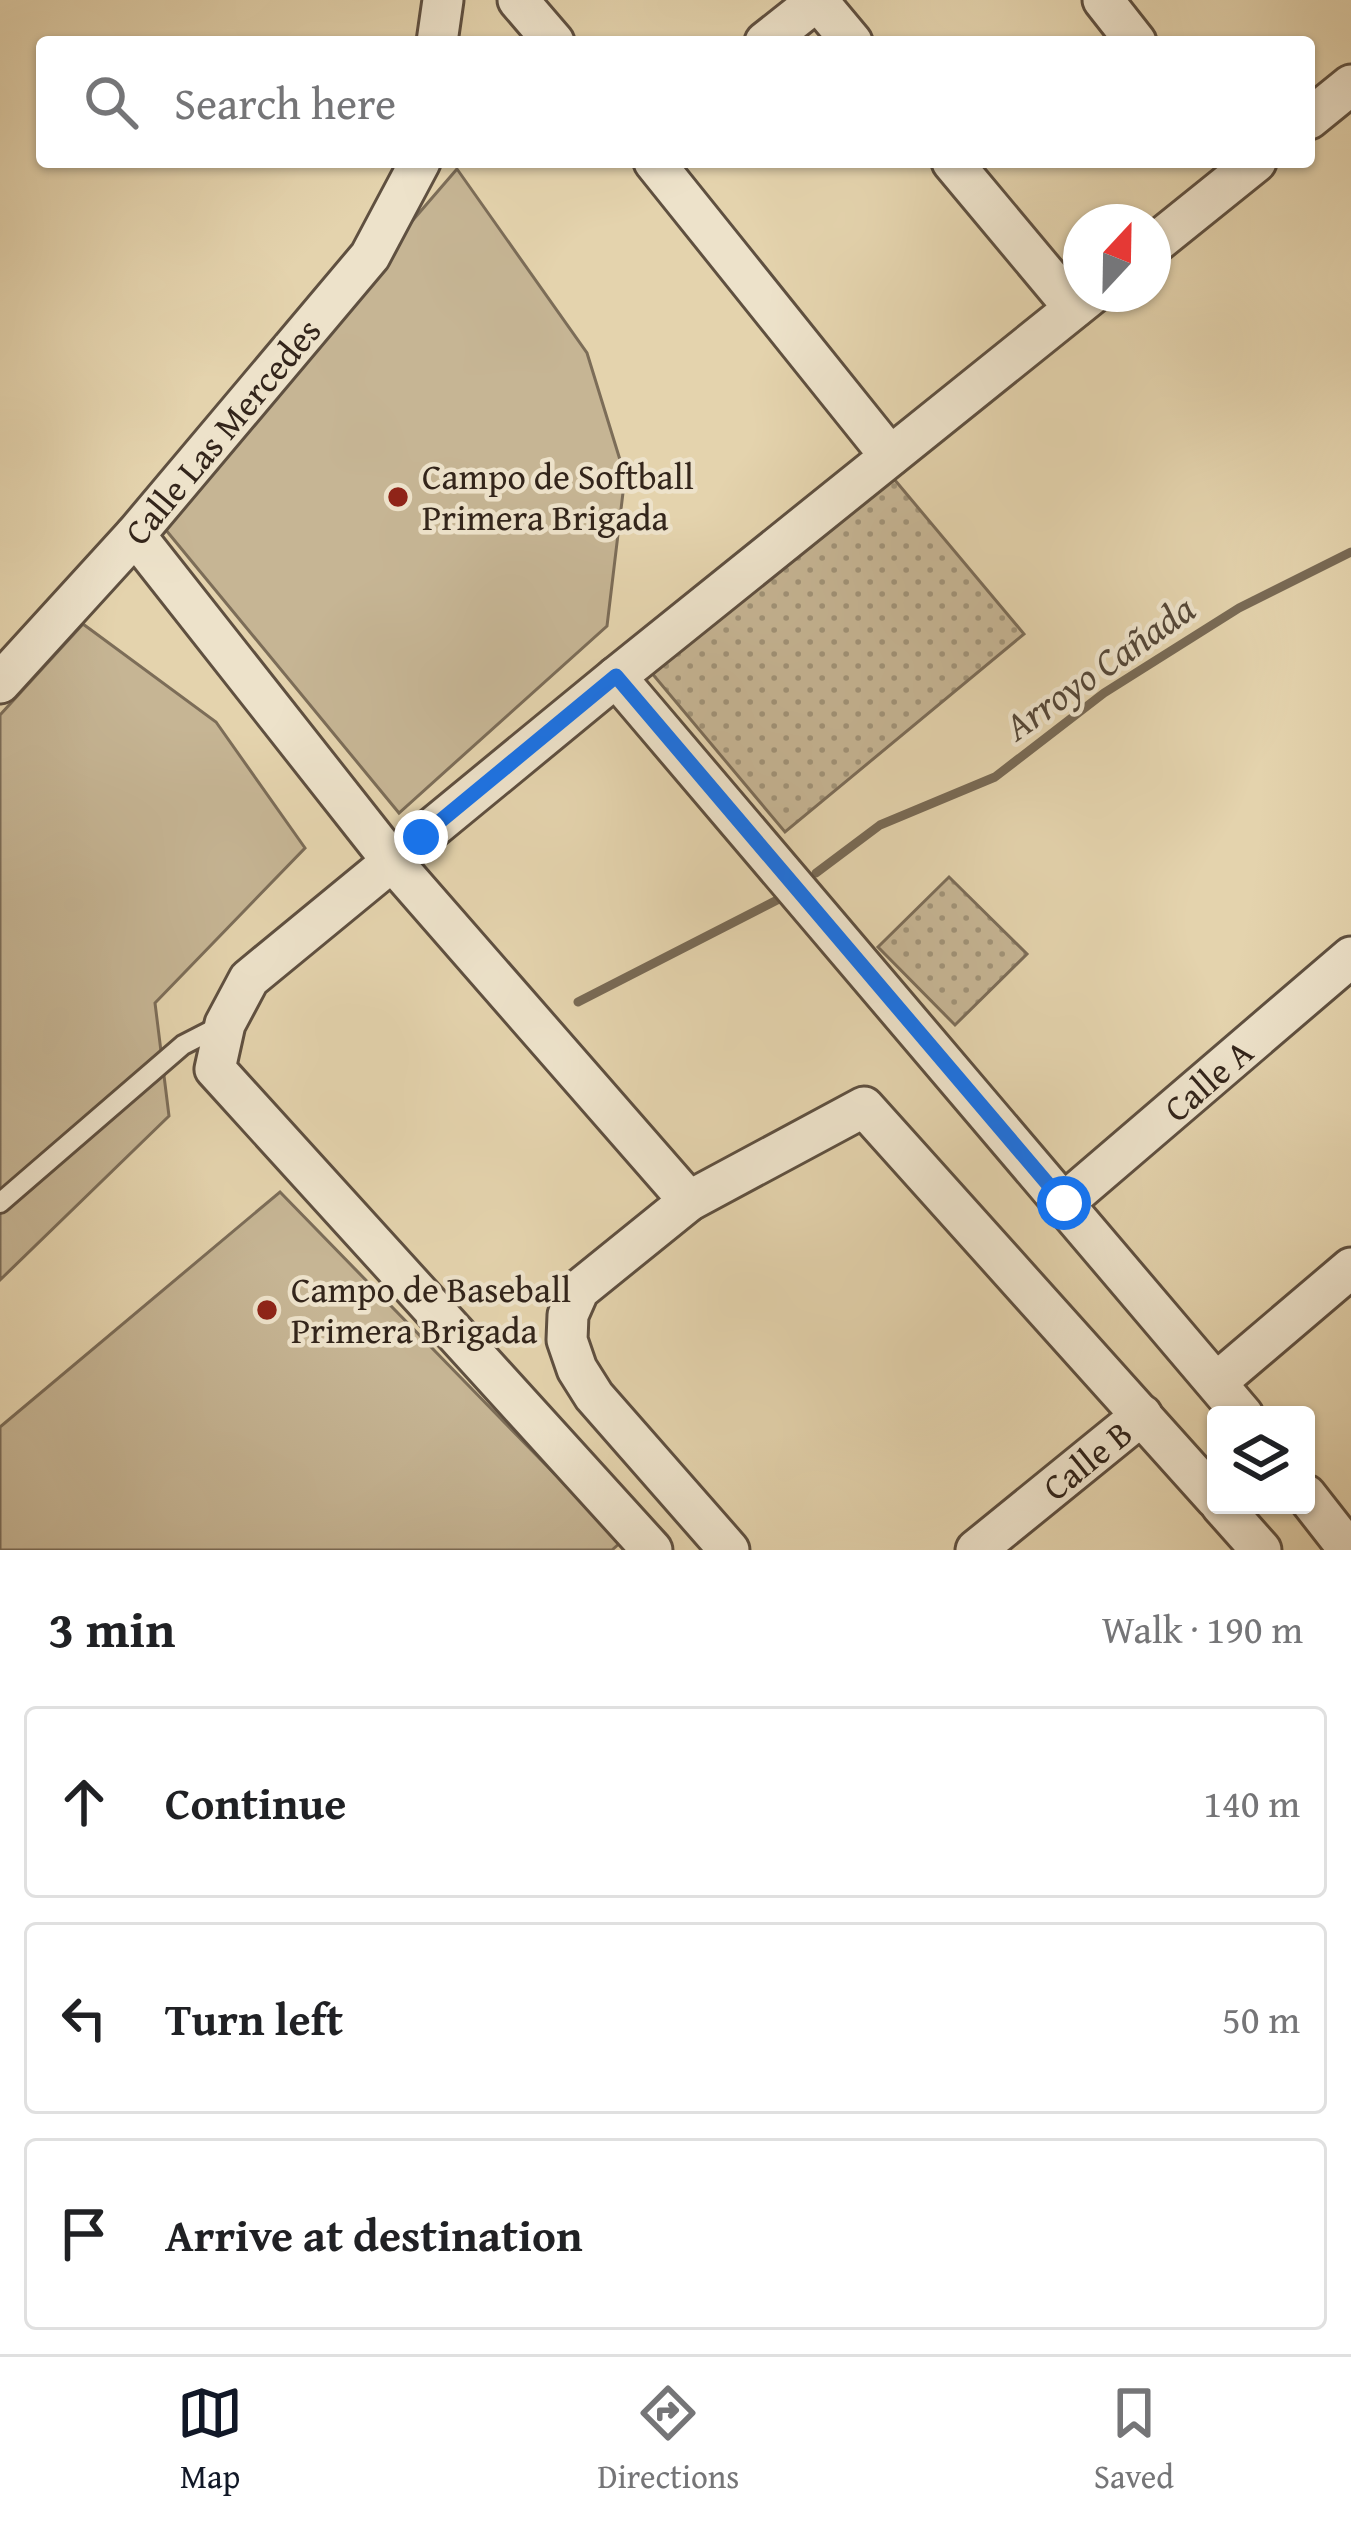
<!DOCTYPE html>
<html lang="en">
<head>
<meta charset="utf-8">
<style>
  body { margin:0; font-family:"Gentium Book Plus",serif; background:#f2f2f2; color:#202124 }
  .controls { position:absolute; right:36px; bottom:36px; display:grid; overflow:hidden; border-radius:12px; box-shadow:0 3px 9px #0004 }
  .controls button { width:108px; height:108px; display:grid; place-items:center; padding:0; border:0; border-bottom:3px solid #e0e0e0; background:#fff; color:#202124; font:60px sans-serif }
  .compass { position:absolute; left:1063px; top:204px; width:108px; height:108px; border-radius:50%; background:#fff; box-shadow:0 3px 9px #0004; rotate:22deg }
  .stop { position:absolute; width:36px; height:36px; margin:-27px; border:9px solid #1a73e8; border-radius:50%; background:#fff }
  .stop.end { background:#1a73e8; border-color:#fff; box-shadow:0 3px 12px #0008 }
  .list { margin:0; padding:0; list-style:none }
  h2 { display:flex; justify-content:space-between; align-items:center; height:156px; margin:0; padding:0 48px; font-size:51px }
  h2 small { font-size:39px; font-weight:400; color:#757577 }
  .list li { display:grid; grid-template-columns:78px 1fr auto; gap:36px; align-items:center; box-sizing:border-box; height:192px; margin:0 24px 24px; padding:0 24px; border:3px solid #e0e0e0; border-radius:12px }
  .list b { display:block; font-size:45px; white-space:nowrap }
  .list em { font-size:39px; font-style:normal; color:#757577 }
  .icon { flex:none; width:66px; height:66px; fill:none; stroke:currentColor; stroke-width:2; stroke-linecap:round; stroke-linejoin:round }
  .map { position:relative; flex:none; width:1351px; height:1550px; overflow:hidden }
  .search { position:absolute; background:#fff; box-shadow:0 3px 9px #0004; left:36px; right:36px; top:36px; height:132px; display:flex; align-items:center; gap:30px; box-sizing:border-box; padding:0 42px; border-radius:12px; color:#757577; font-size:45px }
  .sheet { height:804px; background:#fff }
  nav { display:flex; justify-content:space-around; align-items:center; box-sizing:border-box; height:168px; border-top:3px solid #e0e0e0; background:#fff; font-size:33px; color:#757577 }
  nav a { display:grid; justify-items:center; gap:6px }
  nav .on { color:#111827 }
  .map>svg:first-child { display:block }
  .grass { fill:#c6b594; stroke:#7c6d58; stroke-width:3 }
  .park { fill:url(#park-dots); stroke:#7c6d58; stroke-width:3 }
  .lines { fill:none; stroke-linecap:round; stroke-linejoin:round }
  .stream { stroke:#796a55; stroke-width:9 }
  .lane-casing { stroke:#5f5040; stroke-width:24 }
  .street-casing { stroke:#5f5040; stroke-width:45 }
  .lane { stroke:#ede2ca; stroke-width:18 }
  .street { stroke:#ede2ca; stroke-width:39 }
  .route { stroke:#1a73e8; stroke-width:15 }
  .poi-dot { fill:#8f2418; stroke:#ede2ca; stroke-width:4.5 }
  .labels { text-anchor:middle; stroke-width:9; stroke-linejoin:round; paint-order:stroke }
  .street-label { font-size:36px; fill:#33251b; stroke:#ede2ca }
  .poi-label { font-size:36px; fill:#33251b; stroke:#ede2ca; text-anchor:start }
  .water-label { font-size:39px; font-style:italic; fill:#564838; stroke:#ede2ca }
</style>
</head>
<body>
<div class="map">
<svg width="1351" height="1550" viewBox="0 0 1351 1550">
  <defs>
    <pattern id="park-dots" width="8" height="8" patternUnits="userSpaceOnUse" patternTransform="scale(3)"><rect width="8" height="8" fill="#c6b594"/><path d="M2 2h.1M6 6h.1" fill="none" stroke="#a19378" stroke-width="1.8" stroke-linecap="round"/></pattern>
  </defs>
  <rect width="100%" height="100%" fill="#e4d3ad"/>
  <filter id="stains"><feTurbulence type="fractalNoise" baseFrequency=".00167" numOctaves="4"/><feColorMatrix values="0 0 0 0 .2 0 0 0 0 .09 0 0 0 0 .02 0 0 0 .5 -.17"/></filter>
  <radialGradient id="worn" r=".72"><stop offset=".6" stop-color="#630" stop-opacity="0"/><stop offset="1" stop-color="#630" stop-opacity=".3"/></radialGradient>
  <g class="grass">
    <polygon points="457,169 587,353 625,476 607,626 399,813 156,518"/>
    <polygon points="83,624 216,722 305,848 155,1003 169,1116 0,1280 0,715"/>
    <polygon points="280,1192 621,1542 612,1550 0,1550 0,1427"/>
  </g>
  <g class="park">
    <polygon points="889,473 1024,634 785,832 650,671"/>
    <polygon points="949,877 1027,954 955,1025 878,947"/>
  </g>
  <g class="lines">
    <g class="stream">
      <polyline points="816,873 880,825 995,777 1104,693 1239,608 1351,552"/>
      <polyline points="578,1002 781,898"/>
    </g>
    <g class="lane-casing">
      <polyline id="lane" points="0,1203 183,1045 220,1026"/>
    </g>
    <g class="street-casing">
      <g id="street">
        <polyline points="518,0 554,42"/>
        <polyline points="817,0 852,42"/>
        <polyline points="1103,0 1136,42"/>
        <polyline points="437,42 443,0"/>
        <polyline points="765,42 818,0"/>
        <polyline points="1309,119 1351,85"/>
        <polyline points="654,162 890,456"/>
        <polyline points="952,162 1074,308"/>
        <polyline points="1153,245 1256,162"/>
        <polyline points="135,535 392,861 689,1201"/>
        <polyline points="616,677 1243,1415"/>
        <polyline points="0,683 135,535 370,256 420,162"/>
        <polyline points="1064,1203 1351,957"/>
        <polyline points="1217,1382 1351,1268"/>
        <polyline points="1306,1495 1349,1550"/>
        <polyline points="1221,1505 1261,1550"/>
        <polyline points="652,1550 215,1069 225,1024 249,979 616,677 1092,294"/>
        <polyline points="729,1550 594,1396 577,1369 567,1340 568,1315 579,1290 689,1201 864,1107 1216,1499"/>
        <polyline points="976,1550 1142,1415"/>
      </g>
    </g>
    <use href="#lane" class="lane"/>
    <use href="#street" class="street"/>
  </g>
  <g class="lines">
    <polyline class="route" points="421,837 616,676 1064,1203"/>
  </g>
  <g class="poi-dot">
    <circle cx="398" cy="497" r="12"/>
    <circle cx="267" cy="1310" r="12"/>
  </g>
  <g class="labels">
    <g class="street-label">
      <text transform="translate(222 431) rotate(-50)" y="13">Calle Las Mercedes</text>
      <text transform="translate(1208 1080) rotate(-41)" y="13">Calle A</text>
      <text transform="translate(1087 1460) rotate(-39)" y="13">Calle B</text>
    </g>
    <g class="poi-label">
      <text x="422" y="489">Campo de Softball<tspan x="422" dy="41">Primera Brigada</tspan></text>
      <text x="291" y="1302">Campo de Baseball<tspan x="291" dy="41">Primera Brigada</tspan></text>
    </g>
    <g class="water-label">
      <text transform="translate(1099 667) rotate(-35)" y="14">Arroyo Cañada</text>
    </g>
  </g>
  <rect width="100%" height="100%" filter="url(#stains)"/>
  <rect width="100%" height="100%" fill="url(#worn)"/>
</svg>
<div class="controls">
<button><svg class="icon" aria-label="layers" viewBox="0 0 24 24"><path d="M12 4l9 5-9 5-9-5zM3 14l9 5 9-5"/></svg></button>
</div>
<svg class="compass" viewBox="-18 -18 36 36"><path d="M0-13l5 13h-10z" fill="#e53935"/><path d="M0 13l5-13h-10z" fill="#757577"/></svg>
<div class="stop" style="left:1064px;top:1203px"></div>
<div class="stop end" style="left:421px;top:837px"></div>
<div class="search"><svg class="icon" aria-label="search" viewBox="0 0 24 24"><circle cx="10" cy="10" r="6"/><path d="M15 15l6 6"/></svg>Search here</div>
</div>
<section class="sheet">
<h2>3 min<small>Walk · 190 m</small></h2>
<ul class="list">
<li><svg class="icon" aria-label="ahead" viewBox="0 0 24 24"><path d="M12 20V5M6 11l6-6 6 6"/></svg><div><b>Continue</b></div><em>140 m</em></li>
<li><svg class="icon" aria-label="left" viewBox="0 0 24 24"><path d="M17 20v-9H6M10 6l-5 5 5 5"/></svg><div><b>Turn left</b></div><em>50 m</em></li>
<li><svg class="icon" aria-label="arrive" viewBox="0 0 24 24"><path d="M6 21V4h12l-3 4 3 4H6"/></svg><div><b>Arrive at destination</b></div></li>
</ul>
</section>
<nav>
<a class="on"><svg class="icon" aria-label="map" viewBox="0 0 24 24"><path d="M3 6l6-2 6 2 6-2v14l-6 2-6-2-6 2zM9 4v14M15 6v14"/></svg>Map</a>
<a><svg class="icon" aria-label="directions" viewBox="0 0 24 24"><path d="M12 3l9 9-9 9-9-9zM9 14v-3h6M13 9l2 2-2 2"/></svg>Directions</a>
<a><svg class="icon" aria-label="saved" viewBox="0 0 24 24"><path d="M7 4h10v16l-5-4-5 4z"/></svg>Saved</a>
</nav>
</body>
</html>
